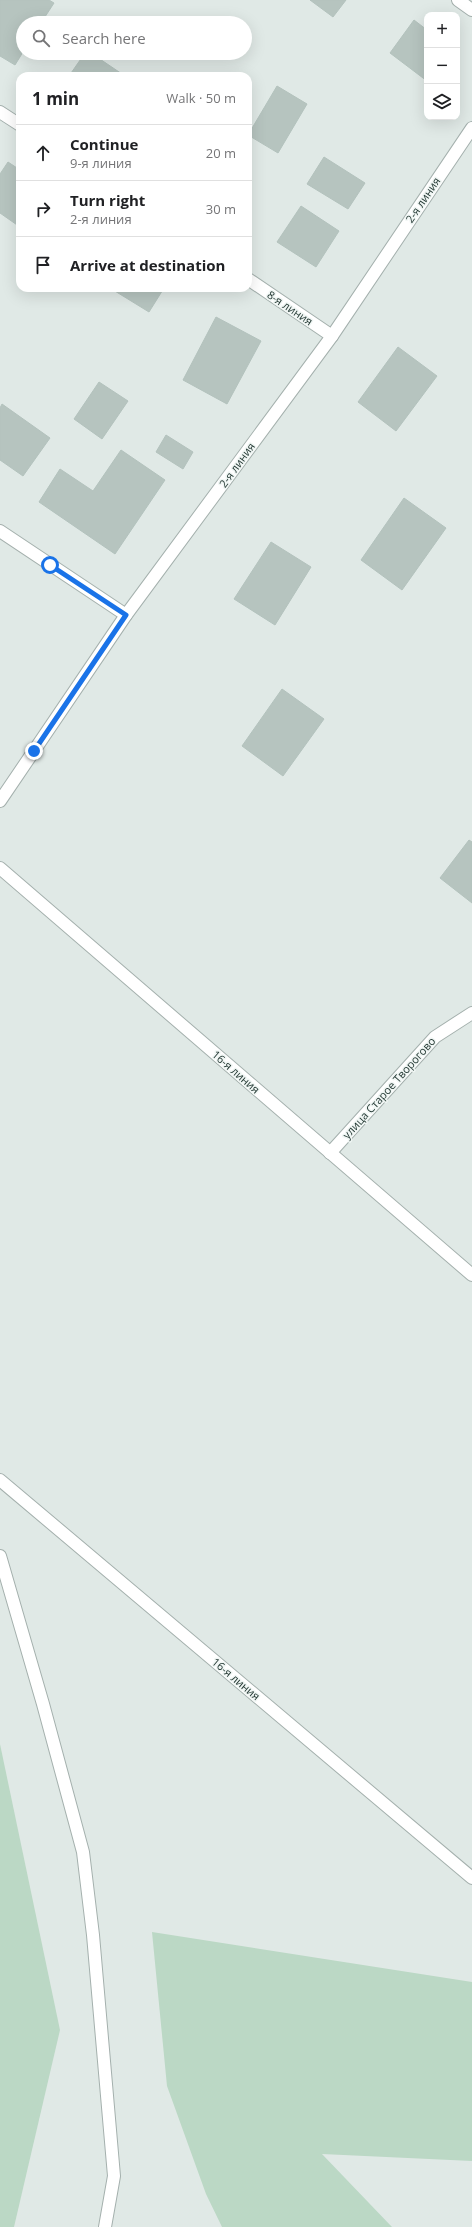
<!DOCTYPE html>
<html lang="en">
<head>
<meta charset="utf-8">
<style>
  body { margin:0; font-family:"Open Sans",sans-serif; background:#f2f2f2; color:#202124 }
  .controls { position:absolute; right:12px; top:12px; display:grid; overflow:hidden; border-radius:8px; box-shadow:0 4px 16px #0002 }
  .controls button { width:36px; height:36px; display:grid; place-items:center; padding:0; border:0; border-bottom:1px solid #e0e0e0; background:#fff; color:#202124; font:20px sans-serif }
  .stop { position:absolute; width:12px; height:12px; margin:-9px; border:3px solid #1a73e8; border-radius:50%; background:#fff }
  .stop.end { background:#1a73e8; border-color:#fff; box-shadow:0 1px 4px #0008 }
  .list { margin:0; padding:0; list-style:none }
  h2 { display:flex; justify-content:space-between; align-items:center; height:52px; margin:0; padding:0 16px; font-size:17px }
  h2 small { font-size:13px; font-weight:400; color:#757577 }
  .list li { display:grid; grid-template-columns:26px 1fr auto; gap:12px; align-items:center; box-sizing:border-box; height:56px; padding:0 16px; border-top:1px solid #e0e0e0 }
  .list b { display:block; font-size:15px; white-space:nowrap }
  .list p { margin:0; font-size:13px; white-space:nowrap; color:#757577 }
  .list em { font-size:13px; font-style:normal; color:#757577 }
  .icon { flex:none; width:22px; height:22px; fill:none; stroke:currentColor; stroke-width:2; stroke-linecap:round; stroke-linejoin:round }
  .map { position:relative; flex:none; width:472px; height:2227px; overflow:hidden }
  .search { position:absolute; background:#fff; box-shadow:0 4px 16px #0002; left:16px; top:16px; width:236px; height:44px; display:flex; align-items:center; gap:10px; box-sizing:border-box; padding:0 14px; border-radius:22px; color:#757577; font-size:15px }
  .panel { position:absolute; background:#fff; box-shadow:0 4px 16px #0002; left:16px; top:72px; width:236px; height:220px; border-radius:12px }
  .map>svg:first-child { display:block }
  .green { fill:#bbd8c5 }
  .building { fill:#b6c4bf; stroke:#b3c2bd }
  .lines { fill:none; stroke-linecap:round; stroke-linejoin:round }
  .minor-casing { stroke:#a4b0ad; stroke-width:14 }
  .minor { stroke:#fff; stroke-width:12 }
  .route { stroke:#1a73e8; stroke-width:5 }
  .labels { text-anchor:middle; stroke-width:3; stroke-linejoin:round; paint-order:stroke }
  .street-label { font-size:11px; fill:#233833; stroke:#f0f6f4 }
</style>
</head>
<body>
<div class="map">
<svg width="472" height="2227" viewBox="0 0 472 2227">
  <rect width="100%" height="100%" fill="#e0e9e6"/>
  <g class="green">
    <polygon points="0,1744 60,2030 14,2227 0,2227"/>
    <polygon points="152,1932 472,1982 472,2161 322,2154 392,2227 222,2227 206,2194 167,2086"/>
  </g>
  <g class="building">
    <polygon points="0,0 49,0 54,3 41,23 23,23 23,52 15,65 0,56"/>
    <polygon points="310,0 346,0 333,17"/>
    <polygon points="414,20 427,30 427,81 390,53"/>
    <polygon points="85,53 91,53 125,76 69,76"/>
    <polygon points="277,86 307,104 278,153 248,135"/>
    <polygon points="324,157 365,183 348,209 307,184"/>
    <polygon points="8,162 20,170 20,227 0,213 0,174"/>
    <polygon points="301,206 339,231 316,267 277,242"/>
    <polygon points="110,288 164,288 149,312"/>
    <polygon points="216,317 261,341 227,404 183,380"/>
    <polygon points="398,347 437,376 396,431 358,402"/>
    <polygon points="99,382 128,401 102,439 74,419"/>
    <polygon points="2,404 50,438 23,476 0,460 0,408"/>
    <polygon points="166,435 193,452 183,469 156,452"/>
    <polygon points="121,450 165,480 115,554 39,502 60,469 93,491"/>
    <polygon points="404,498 446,528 402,590 361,560"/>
    <polygon points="271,542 311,567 275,625 234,599"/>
    <polygon points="282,689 324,719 283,776 242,746"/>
    <polygon points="469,840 472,842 472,903 440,878"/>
  </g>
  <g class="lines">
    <g class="minor-casing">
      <g id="minor">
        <polyline points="458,0 472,10"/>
        <polyline points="0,112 20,125"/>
        <polyline points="248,279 332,336"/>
        <polyline points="0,531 126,615"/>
        <polyline points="0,801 126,615 332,336 472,128"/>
        <polyline points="0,868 472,1275"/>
        <polyline points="330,1153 435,1037 472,1013"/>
        <polyline points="0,1480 472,1878"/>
        <polyline points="0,1556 43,1704 83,1852 93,1935 114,2176 105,2227"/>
      </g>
    </g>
    <use href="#minor" class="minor"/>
  </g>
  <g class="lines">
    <polyline class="route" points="34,751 126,615 50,565"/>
  </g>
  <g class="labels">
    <g class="street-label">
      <text transform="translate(423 200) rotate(-56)" y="4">2-я линия</text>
      <text transform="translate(290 308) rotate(34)" y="4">8-я линия</text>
      <text transform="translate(237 465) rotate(-54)" y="4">2-я линия</text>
      <text transform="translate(236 1072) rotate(41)" y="4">16-я линия</text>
      <text transform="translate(389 1088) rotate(-48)" y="4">улица Старое Творогово</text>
      <text transform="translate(236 1679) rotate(40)" y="4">16-я линия</text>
    </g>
  </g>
</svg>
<div class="controls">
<button>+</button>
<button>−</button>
<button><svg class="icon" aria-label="layers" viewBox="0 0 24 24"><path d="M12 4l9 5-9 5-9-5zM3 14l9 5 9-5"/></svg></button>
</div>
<div class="stop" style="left:50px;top:565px"></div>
<div class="stop end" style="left:34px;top:751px"></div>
<div class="search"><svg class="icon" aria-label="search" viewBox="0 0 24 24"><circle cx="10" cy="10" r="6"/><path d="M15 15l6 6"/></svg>Search here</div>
<section class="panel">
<h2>1 min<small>Walk · 50 m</small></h2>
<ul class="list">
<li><svg class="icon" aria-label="ahead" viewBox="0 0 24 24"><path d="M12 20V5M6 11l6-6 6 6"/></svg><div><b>Continue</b><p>9-я линия</p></div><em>20 m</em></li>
<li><svg class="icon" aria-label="right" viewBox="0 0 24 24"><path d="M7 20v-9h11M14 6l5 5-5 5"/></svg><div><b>Turn right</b><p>2-я линия</p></div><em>30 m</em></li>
<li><svg class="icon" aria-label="arrive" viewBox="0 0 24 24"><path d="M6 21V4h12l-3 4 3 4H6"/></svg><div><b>Arrive at destination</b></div></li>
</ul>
</section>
</div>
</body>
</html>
